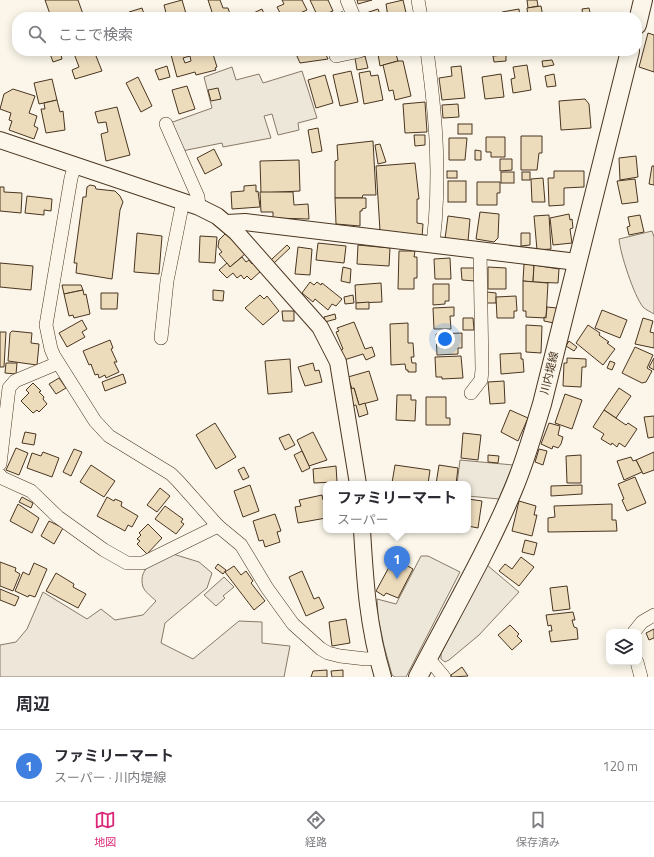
<!DOCTYPE html>
<html lang="ja">
<head>
<meta charset="utf-8">
<style>
  body { margin:0; font-family:"Titillium Web","Noto Sans JP",sans-serif; background:#f2f2f3; color:#2b2b33 }
  .controls { position:absolute; right:12px; bottom:12px; display:grid; overflow:hidden; border-radius:8px; box-shadow:0 2px 10px #0003 }
  .controls button { width:36px; height:36px; display:grid; place-items:center; padding:0; border:0; border-bottom:1px solid #e1e1e2; background:#fff; color:#2b2b33; font:20px sans-serif }
  .you { position:absolute; left:445px; top:339px; width:14px; height:14px; margin:-10px; border:3px solid #fff; border-radius:50%; background:#1a73e8; box-shadow:0 0 0 6px #1a73e833 }
  .badge { display:grid; place-items:center; width:26px; height:26px; border-radius:50%; background:#db2777; color:#fff; font-size:13px; font-weight:700 }
  .pin { position:absolute; translate:-50% -33px; filter:drop-shadow(0 1px 2px #0008) }
  .pin::after { content:''; position:absolute; top:21px; width:14px; height:12px; background:inherit; clip-path:polygon(0 0,100% 0,50% 100%) }
  .popup { position:absolute; left:323px; top:481px; width:148px; height:52px; box-sizing:border-box; display:grid; place-content:center; border-radius:8px; background:#fff; filter:drop-shadow(0 1px 3px #0005); font-size:13px; white-space:nowrap; color:#7c7c81 }
  .popup b { font-size:15px; color:#2b2b33 }
  .popup::after { content:''; position:absolute; left:50%; top:100%; margin-left:-8px; border:8px solid transparent; border-top-color:#fff }
  .list { margin:0; padding:0; list-style:none }
  h2 { display:flex; justify-content:space-between; align-items:center; height:52px; margin:0; padding:0 16px; font-size:17px }
  h2 small { font-size:13px; font-weight:400; color:#7c7c81 }
  .list li { display:grid; grid-template-columns:26px 1fr auto; gap:12px; align-items:center; box-sizing:border-box; height:72px; padding:0 16px; border-top:1px solid #e1e1e2 }
  .list b { display:block; font-size:15px; white-space:nowrap }
  .list p { margin:0; font-size:13px; white-space:nowrap; color:#7c7c81 }
  .list em { font-size:13px; font-style:normal; color:#7c7c81 }
  .icon { flex:none; width:22px; height:22px; fill:none; stroke:currentColor; stroke-width:2; stroke-linecap:round; stroke-linejoin:round }
  .map { position:relative; flex:none; width:654px; height:677px; overflow:hidden }
  .search { position:absolute; background:#fff; box-shadow:0 2px 10px #0003; left:12px; right:12px; top:12px; height:44px; display:flex; align-items:center; gap:10px; box-sizing:border-box; padding:0 14px; border-radius:16px; color:#7c7c81; font-size:15px }
  .sheet { height:124px; background:#fff }
  nav { display:flex; justify-content:space-around; align-items:center; box-sizing:border-box; height:56px; border-top:1px solid #e1e1e2; background:#fff; font-size:11px; color:#7c7c81 }
  nav a { display:grid; justify-items:center; gap:2px }
  nav .on { color:#db2777 }
  .map>svg:first-child { display:block }
  .green { fill:#ede6d9; stroke:#887966 }
  .parking { fill:#ede7d9; stroke:#887966 }
  .building { fill:#ecdcbc; stroke:#4a3520; fill-rule:evenodd }
  .lines { fill:none; stroke-linecap:round; stroke-linejoin:round }
  .minor-casing { stroke:#4a3520; stroke-width:14 }
  .tertiary-casing { stroke:#4a3520; stroke-width:18 }
  .secondary-casing { stroke:#4a3520; stroke-width:20 }
  .minor { stroke:#fbf6e9; stroke-width:13 }
  .tertiary { stroke:#fbf6e9; stroke-width:16 }
  .secondary { stroke:#fbf6e9; stroke-width:18 }
  .hedge { stroke:#436837; stroke-width:3; stroke-dasharray:2 3; stroke-linecap:butt }
  .labels { text-anchor:middle; stroke-width:3; stroke-linejoin:round; paint-order:stroke }
  .street-label { font-size:11px; fill:#4a3520; stroke:#fbf6e9 }
</style>
</head>
<body>
<div class="map">
<svg width="654" height="677" viewBox="0 0 654 677">
  <rect width="100%" height="100%" fill="#fbf6e9"/>
  <g class="green">
    <path d="M652 231 654 237V314C651 312 646 310 643 307 634 296 620 253 619 239Z"/>
    <path d="M173 554 199 562 212 573 207 588 165 623 161 643 193 659 239 621 262 622V643L290 646 284 677H0V645L16 642 27 629 43 592 87 619 101 609 115 620 143 615 156 601C152 597 145 592 143 587 137 566 159 559 173 554Z"/>
    <polygon points="224,577 234,587 223,596 225,598 216,606 204,595"/>
  </g>
  <g class="parking">
    <polygon points="232,67 236,80 259,74 263,83 302,71 317,118 298,123 299,130 278,135 272,114 264,116 271,138 223,147 222,143 182,151 170,123 212,108 204,77"/>
    <polygon points="460,460 513,465 499,499 468,496 468,484 457,484"/>
    <polygon points="421,556 428,556 460,572 406,677 395,677 392,675 384,646 378,617 377,599 396,604"/>
    <polygon points="487,565 519,592 479,635 449,660 445,662 441,659 441,653"/>
  </g>
  <g class="building">
    <polygon points="45,0 78,0 84,17 51,17"/>
    <polygon points="182,0 187,17 167,17 164,5"/>
    <polygon points="208,0 220,0 223,8 228,8 231,17 211,17 212,12"/>
    <polygon points="282,0 302,0 307,10 291,17 282,17 277,7 284,4"/>
    <polygon points="310,0 328,0 333,11 318,17"/>
    <polygon points="357,0 372,0 358,4"/>
    <polygon points="403,0 407,17 388,17 386,4"/>
    <polygon points="527,0 537,0 538,6 528,8"/>
    <polygon points="541,6 543,17 528,17 527,8"/>
    <polygon points="142,8 145,17 123,17 130,14 129,12"/>
    <polygon points="589,8 591,17 583,17 582,9"/>
    <polygon points="262,9 265,16 267,17 245,17"/>
    <polygon points="378,9 381,17 364,17 363,14"/>
    <polygon points="519,9 520,17 503,17 502,12"/>
    <rect x="592" y="15" width="15" height="2"/>
    <polygon points="648,33 654,35 654,72 639,67"/>
    <polygon points="49,51 60,51 62,59 53,62"/>
    <polygon points="73,51 94,51 102,71 75,79 72,70 79,67"/>
    <path d="M170 51H212L217 67 215 68 216 70 196 75 195 72 177 77ZM190 56 191 61 185 63 183 58Z"/>
    <polygon points="301,51 324,51 328,59 300,63 296,54"/>
    <polygon points="395,51 398,61 380,66 378,54"/>
    <polygon points="504,55 506,55 506,61 494,62 493,56"/>
    <polygon points="365,56 368,68 357,70 355,58"/>
    <polygon points="552,60 554,65 543,67 542,61"/>
    <polygon points="398,61 403,61 411,96 395,100 393,90 389,91 383,65"/>
    <polygon points="527,65 531,90 513,93 511,79 515,78 513,67"/>
    <polygon points="167,66 170,77 159,80 155,70"/>
    <polygon points="461,66 465,98 442,100 439,78 452,76 451,67"/>
    <polygon points="351,71 358,102 340,106 333,75"/>
    <polygon points="370,71 371,76 378,75 383,100 364,104 359,73"/>
    <polygon points="501,74 504,97 485,99 482,77"/>
    <polygon points="554,74 556,86 547,87 545,76"/>
    <polygon points="325,75 333,103 316,108 308,80"/>
    <polygon points="138,77 152,106 141,112 126,83"/>
    <polygon points="52,79 57,100 39,104 34,83"/>
    <polygon points="187,86 195,109 179,114 172,90"/>
    <polygon points="218,88 221,99 211,101 208,90"/>
    <polygon points="13,89 35,96 29,113 37,116 34,126 38,128 34,139 9,130 12,121 9,120 11,113 0,109 4,94"/>
    <polygon points="585,99 589,104 591,128 561,130 559,101"/>
    <polygon points="57,100 60,112 63,111 65,130 46,133 41,109 45,109 44,103"/>
    <polygon points="425,102 427,132 405,133 403,104"/>
    <polygon points="458,104 459,117 443,118 442,105"/>
    <polygon points="117,107 130,155 106,161 101,134 108,132 106,122 98,123 95,112"/>
    <rect x="458" y="124" width="14" height="10"/>
    <polygon points="318,128 322,151 312,153 308,130"/>
    <polygon points="414,135 425,135 425,145 415,146"/>
    <polygon points="521,136 542,136 542,153 539,153 537,170 521,170"/>
    <polygon points="486,137 505,137 505,157 491,157 491,152 486,152"/>
    <polygon points="449,138 467,138 465,160 449,160"/>
    <polygon points="373,141 376,195 363,195 362,198 335,198 335,161 338,160 337,145"/>
    <polygon points="380,144 386,162 378,164 375,145"/>
    <polygon points="214,149 222,165 205,174 197,158"/>
    <polygon points="475,150 481,151 481,160 475,160"/>
    <polygon points="636,156 638,177 620,180 619,158"/>
    <polygon points="500,159 512,159 512,170 500,171"/>
    <polygon points="299,160 300,191 261,193 260,161"/>
    <polygon points="415,163 419,199 417,199 417,223 423,224 422,237 380,231 376,166"/>
    <polygon points="652,166 654,166 654,185 649,184"/>
    <rect x="447" y="171" width="10" height="7"/>
    <polygon points="554,171 584,171 584,187 564,188 564,205 549,206 548,178 554,178"/>
    <rect x="501" y="172" width="13" height="11"/>
    <rect x="522" y="172" width="8" height="8"/>
    <polygon points="543,178 545,202 532,202 531,179"/>
    <polygon points="635,179 638,202 622,204 617,181"/>
    <rect x="448" y="181" width="18" height="21"/>
    <polygon points="477,182 500,182 500,193 497,193 497,205 477,205"/>
    <polygon points="90,185 95,186 96,189 115,191 120,196 123,202 120,210 112,279 76,273 77,263 74,263 83,197 86,197 87,187"/>
    <polygon points="256,185 256,192 258,191 260,207 232,209 231,192 244,191 244,186"/>
    <polygon points="0,187 4,187 4,192 22,193 21,213 0,211"/>
    <polygon points="260,192 293,192 294,205 308,204 309,219 273,218 273,212 261,212"/>
    <polygon points="27,196 52,199 51,211 44,210 44,215 25,213"/>
    <polygon points="335,198 366,198 366,208 362,209 362,211 360,211 360,226 336,224"/>
    <polygon points="480,212 499,214 498,238 494,242 476,239"/>
    <polygon points="569,214 570,220 572,219 573,228 570,229 572,243 553,245 550,218"/>
    <polygon points="549,215 551,249 537,250 534,216"/>
    <polygon points="640,215 644,232 629,235 627,227 630,226 628,217"/>
    <polygon points="448,216 470,219 468,241 445,239"/>
    <polygon points="137,233 162,236 159,274 134,272"/>
    <polygon points="226,233 245,254 230,267 219,254 222,252 218,247 219,240"/>
    <polygon points="521,233 530,233 530,245 521,246"/>
    <polygon points="200,236 217,237 215,263 199,262"/>
    <polygon points="318,243 346,246 344,263 316,260"/>
    <polygon points="287,245 290,248 274,263 271,260"/>
    <polygon points="358,245 390,248 389,266 357,264"/>
    <polygon points="298,247 312,249 310,275 295,274"/>
    <polygon points="399,251 415,251 414,257 417,257 417,278 414,278 414,289 398,289"/>
    <polygon points="242,257 246,262 249,260 252,264 254,262 261,271 251,280 247,276 244,279 241,275 237,278 233,273 227,278 219,270 227,263 230,267"/>
    <polygon points="450,258 451,279 435,279 434,259"/>
    <polygon points="0,263 33,266 31,290 0,287"/>
    <polygon points="524,264 534,265 533,282 523,281"/>
    <polygon points="534,265 559,269 558,283 533,282"/>
    <polygon points="343,267 351,269 350,283 341,281"/>
    <polygon points="488,267 506,268 506,289 488,289"/>
    <polygon points="461,268 474,268 475,281 462,280"/>
    <polygon points="523,281 548,283 546,318 526,317 526,311 523,311"/>
    <polygon points="310,282 314,285 317,282 321,285 322,283 342,299 336,306 332,304 328,310 315,299 313,302 302,293"/>
    <polygon points="381,283 382,302 356,303 355,285"/>
    <polygon points="433,284 449,284 449,301 445,301 445,304 433,305"/>
    <polygon points="62,285 81,285 83,290 64,294"/>
    <polygon points="83,290 84,295 86,294 90,314 74,318 73,315 69,316 64,294"/>
    <polygon points="213,290 224,291 223,301 213,300"/>
    <polygon points="487,292 496,293 496,303 487,303"/>
    <polygon points="101,293 118,293 117,309 101,309"/>
    <polygon points="260,295 264,299 267,296 279,311 263,325 245,308"/>
    <polygon points="353,295 354,303 345,304 344,297"/>
    <polygon points="516,296 517,311 514,311 514,318 497,318 496,297"/>
    <polygon points="369,302 369,309 356,309 356,303"/>
    <polygon points="454,307 454,316 450,316 451,329 434,329 433,308"/>
    <polygon points="547,307 557,308 554,323 544,321 544,317 546,318"/>
    <polygon points="602,310 627,320 620,338 595,328"/>
    <polygon points="282,311 294,311 294,321 283,321"/>
    <polygon points="335,314 336,319 325,322 324,317"/>
    <polygon points="463,318 473,318 474,330 463,330"/>
    <polygon points="643,318 653,321 650,332 654,333 654,348 635,344"/>
    <polygon points="82,320 87,329 82,332 85,337 67,347 59,333"/>
    <polygon points="354,322 365,349 372,347 375,356 366,360 363,354 344,360 341,350 343,349 336,332 339,331 337,328"/>
    <polygon points="408,323 408,343 413,343 414,357 411,357 412,363 416,363 416,372 408,372 408,370 406,370 405,364 391,365 390,324"/>
    <polygon points="526,325 542,326 541,353 526,352"/>
    <polygon points="588,325 600,333 599,335 609,342 607,343 615,349 603,365 576,343"/>
    <polygon points="12,331 32,333 31,343 39,344 37,365 8,361 10,333"/>
    <polygon points="0,332 6,332 4,367 0,367"/>
    <polygon points="462,333 462,348 458,348 458,354 437,355 436,334"/>
    <polygon points="110,340 113,348 111,349 117,362 114,362 119,372 106,378 105,375 99,378 98,374 95,375 91,364 89,365 83,351"/>
    <polygon points="569,341 577,347 574,351 566,346"/>
    <polygon points="635,347 653,355 647,368 652,371 646,382 642,383 622,373"/>
    <polygon points="521,353 521,359 523,359 524,372 501,374 500,354"/>
    <polygon points="461,356 463,378 442,379 442,377 436,377 435,357"/>
    <polygon points="567,358 586,359 586,367 582,367 581,387 563,386 564,363 567,363"/>
    <polygon points="654,358 654,370 649,367"/>
    <polygon points="290,359 292,392 268,394 265,361"/>
    <polygon points="610,361 615,363 612,370 607,368"/>
    <polygon points="6,363 17,363 16,374 5,373"/>
    <polygon points="313,363 315,371 319,370 322,382 305,386 298,367"/>
    <polygon points="369,371 378,400 359,405 354,388 352,389 348,377"/>
    <polygon points="123,374 126,383 105,391 102,382"/>
    <polygon points="59,378 66,388 56,394 49,384"/>
    <polygon points="504,381 505,403 490,404 488,382"/>
    <polygon points="33,383 41,391 39,392 44,397 43,399 47,404 39,412 37,410 33,413 21,401 29,393 26,390"/>
    <polygon points="354,388 359,405 365,403 368,414 359,417 356,405 352,406 350,389"/>
    <polygon points="619,388 631,396 616,418 604,410"/>
    <polygon points="565,394 582,400 572,429 555,423"/>
    <polygon points="397,395 411,395 411,400 416,400 415,421 396,420"/>
    <polygon points="426,397 446,397 446,418 450,418 450,425 426,425"/>
    <polygon points="510,410 528,418 518,441 501,432"/>
    <polygon points="604,410 626,425 628,423 637,429 625,447 619,443 617,447 612,443 611,445 601,439 604,434 593,427"/>
    <polygon points="654,416 654,437 648,438 644,417"/>
    <polygon points="215,423 236,457 216,469 196,435"/>
    <polygon points="549,423 560,426 558,435 563,437 561,444 558,448 553,446 552,449 541,444"/>
    <polygon points="25,432 36,434 34,445 22,443"/>
    <polygon points="313,432 327,460 309,466 297,440"/>
    <polygon points="463,433 481,435 478,460 461,458"/>
    <polygon points="289,434 295,445 285,450 279,438"/>
    <polygon points="16,448 28,453 19,475 6,470"/>
    <polygon points="74,449 82,452 71,476 63,472"/>
    <polygon points="539,449 547,451 543,465 535,462"/>
    <polygon points="302,451 310,468 302,472 294,455"/>
    <polygon points="43,452 59,458 52,477 27,468 32,453 41,456"/>
    <polygon points="654,452 654,470 643,474 636,460"/>
    <polygon points="488,455 499,456 498,463 488,462"/>
    <polygon points="581,455 581,483 567,483 566,456"/>
    <polygon points="631,457 633,461 636,460 642,472 624,480 617,461"/>
    <polygon points="91,465 115,481 104,497 80,482"/>
    <polygon points="395,465 430,470 428,484 392,483"/>
    <polygon points="439,465 458,468 456,484 436,484"/>
    <polygon points="336,466 337,482 314,483 313,469"/>
    <polygon points="244,467 249,477 243,480 238,470"/>
    <polygon points="635,477 646,503 627,511 622,500 624,499 618,484"/>
    <polygon points="250,485 259,511 243,517 234,491"/>
    <polygon points="582,485 582,494 551,496 551,486"/>
    <polygon points="160,488 170,496 157,512 147,505"/>
    <polygon points="322,495 323,500 325,500 326,503 326,518 298,523 295,507 301,506 299,500"/>
    <polygon points="22,497 33,503 31,508 19,502"/>
    <polygon points="107,497 114,501 115,499 122,502 121,506 138,516 132,527 128,525 125,531 97,516"/>
    <polygon points="468,499 482,501 478,528 468,526"/>
    <polygon points="519,501 536,506 534,515 537,515 532,536 512,531"/>
    <polygon points="18,504 39,518 32,533 10,521"/>
    <polygon points="612,504 612,520 616,520 617,531 548,532 548,518 555,517 554,506"/>
    <polygon points="165,506 183,519 181,522 184,524 176,534 155,519"/>
    <polygon points="275,514 281,531 277,532 280,542 265,547 263,540 259,541 253,521"/>
    <polygon points="49,521 63,528 54,544 41,536"/>
    <polygon points="148,524 162,538 147,554 137,544 140,541 137,539 141,535 139,533"/>
    <polygon points="525,540 537,543 534,555 522,552"/>
    <polygon points="521,557 534,567 519,586 499,571 505,564 512,569"/>
    <polygon points="394,558 413,569 398,598 386,593 384,596 376,591"/>
    <polygon points="0,562 16,568 15,571 20,574 13,591 0,586"/>
    <polygon points="34,563 47,569 35,597 29,595 28,597 15,591 23,572 29,575"/>
    <polygon points="218,564 226,570 223,574 215,568"/>
    <polygon points="234,566 241,575 246,571 253,581 251,583 265,601 254,610 225,572"/>
    <polygon points="302,571 314,599 319,597 324,608 306,616 289,577"/>
    <polygon points="56,573 74,584 73,587 86,594 78,608 46,591"/>
    <polygon points="567,586 570,609 553,611 550,588"/>
    <polygon points="0,589 19,597 15,606 0,600"/>
    <polygon points="573,612 575,620 572,620 574,627 577,628 578,639 551,642 549,631 552,631 551,625 548,626 546,615"/>
    <polygon points="346,619 350,643 332,646 329,622"/>
    <polygon points="510,625 519,634 517,636 522,641 512,650 498,635"/>
    <polygon points="654,629 654,638 649,640 646,633"/>
    <polygon points="462,667 468,676 452,677 451,675"/>
    <polygon points="327,670 327,677 311,677 313,671"/>
    <polygon points="343,670 343,677 332,677 331,671"/>
  </g>
  <g class="lines">
    <g class="minor-casing">
      <g id="minor">
        <polyline points="347,0 354,17"/>
        <polyline points="418,0 421,17"/>
        <path d="M427 51C436 117 441 178 433 244"/>
        <polyline points="336,56 360,51"/>
        <polyline points="166,124 198,197 199,207"/>
        <polyline points="75,165 71,178 46,325 51,349 54,356 95,421 109,436 171,474 178,481 218,526 241,545 267,588 293,624 321,649 328,653 340,656 366,659 377,658"/>
        <polyline points="161,338 167,281 183,201"/>
        <polyline points="471,393 481,380 482,370 480,250"/>
        <polyline points="0,464 9,388 15,381 58,363"/>
        <polyline points="0,475 2,478 31,491 58,517 104,550 127,563 143,563 218,526"/>
        <polyline points="634,632 642,622 654,615"/>
        <polyline points="427,660 433,664 444,677"/>
        <polyline points="637,662 641,677"/>
      </g>
    </g>
    <g class="tertiary-casing">
      <g id="tertiary">
        <polyline points="0,140 199,207 217,216 236,232 320,327 338,362 358,484"/>
        <polyline points="227,223 245,222 577,262"/>
        <path d="M362 530C365 581 368 628 383 677"/>
      </g>
    </g>
    <g class="secondary-casing">
      <g id="secondary">
        <polyline points="637,25 643,0"/>
        <path d="M418 677C450 615 486 554 513 490 525 462 533 433 542 404L630 51"/>
      </g>
    </g>
    <use href="#minor" class="minor"/>
    <use href="#tertiary" class="tertiary"/>
    <use href="#secondary" class="secondary"/>
    <polyline class="hedge" points="332,17 344,12 346,17"/>
  </g>
  <g class="labels">
    <g class="street-label">
      <text transform="translate(549 373) rotate(-76)" y="4">川内堤線</text>
    </g>
  </g>
</svg>
<div class="controls">
<button><svg class="icon" aria-label="layers" viewBox="0 0 24 24"><path d="M12 4l9 5-9 5-9-5zM3 14l9 5 9-5"/></svg></button>
</div>
<div class="you"></div>
<div class="pin badge" style="left:397px;top:579px;background:#3f7fe0">1</div>
<div class="popup"><b>ファミリーマート</b>スーパー</div>
<div class="search"><svg class="icon" aria-label="search" viewBox="0 0 24 24"><circle cx="10" cy="10" r="6"/><path d="M15 15l6 6"/></svg>ここで検索</div>
</div>
<section class="sheet">
<h2>周辺<small></small></h2>
<ul class="list">
<li><span class="badge" style="background:#3f7fe0">1</span><div><b>ファミリーマート</b><p>スーパー · 川内堤線</p></div><em>120 m</em></li>
</ul>
</section>
<nav>
<a class="on"><svg class="icon" aria-label="map" viewBox="0 0 24 24"><path d="M3 6l6-2 6 2 6-2v14l-6 2-6-2-6 2zM9 4v14M15 6v14"/></svg>地図</a>
<a><svg class="icon" aria-label="directions" viewBox="0 0 24 24"><path d="M12 3l9 9-9 9-9-9zM9 14v-3h6M13 9l2 2-2 2"/></svg>経路</a>
<a><svg class="icon" aria-label="saved" viewBox="0 0 24 24"><path d="M7 4h10v16l-5-4-5 4z"/></svg>保存済み</a>
</nav>
</body>
</html>
